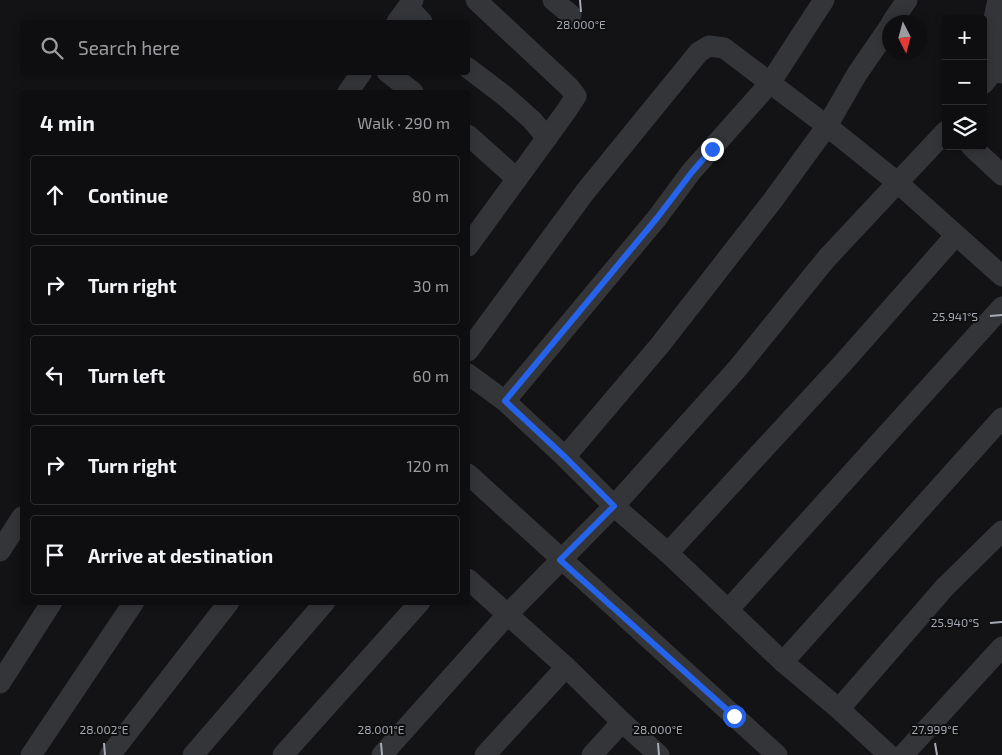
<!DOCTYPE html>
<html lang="en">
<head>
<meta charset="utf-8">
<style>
  body { margin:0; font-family:"Exo 2",sans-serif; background:#171719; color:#f1f3f6 }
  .controls { position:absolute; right:15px; top:15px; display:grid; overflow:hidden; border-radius:5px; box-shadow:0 2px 8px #0003 }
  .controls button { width:45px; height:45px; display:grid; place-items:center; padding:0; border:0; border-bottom:1px solid #2e2e30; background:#0e0e10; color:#f1f3f6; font:25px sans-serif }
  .compass { position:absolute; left:882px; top:15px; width:45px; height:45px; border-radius:50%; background:#0e0e10; box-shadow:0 2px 8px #0003; rotate:174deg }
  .stop { position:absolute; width:15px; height:15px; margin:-11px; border:4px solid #2563eb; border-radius:50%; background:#fff }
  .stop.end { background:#2563eb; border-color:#fff; box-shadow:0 1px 5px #0008 }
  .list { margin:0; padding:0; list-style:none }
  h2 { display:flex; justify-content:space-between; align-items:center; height:65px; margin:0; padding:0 20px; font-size:21px }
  h2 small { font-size:16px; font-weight:400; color:#9b9c9f }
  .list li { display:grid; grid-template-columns:32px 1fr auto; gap:15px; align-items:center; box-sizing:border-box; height:80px; margin:0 10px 10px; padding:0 10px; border:1px solid #2e2e30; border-radius:5px }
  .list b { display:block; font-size:19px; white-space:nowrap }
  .list em { font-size:16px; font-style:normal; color:#9b9c9f }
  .icon { flex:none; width:28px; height:28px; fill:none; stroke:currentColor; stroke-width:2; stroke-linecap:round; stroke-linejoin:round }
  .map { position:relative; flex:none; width:1002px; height:755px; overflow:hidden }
  .search { position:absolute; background:#0e0e10; box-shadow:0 2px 8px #0003; left:20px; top:20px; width:450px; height:55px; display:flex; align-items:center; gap:12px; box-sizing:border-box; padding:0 18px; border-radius:5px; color:#9b9c9f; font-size:19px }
  .panel { position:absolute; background:#0e0e10; box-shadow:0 2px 8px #0003; left:20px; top:90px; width:450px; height:515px; border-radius:5px }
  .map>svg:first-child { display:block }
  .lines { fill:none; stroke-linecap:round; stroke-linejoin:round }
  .street { stroke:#343539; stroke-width:21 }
  .route { stroke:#2563eb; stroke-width:6 }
  .ticks { fill:none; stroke:#a5aab5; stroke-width:2 }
  .ticks-label { font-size:12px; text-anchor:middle; fill:#a5aab5; stroke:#0e0e0f; stroke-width:4; stroke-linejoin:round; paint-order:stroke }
</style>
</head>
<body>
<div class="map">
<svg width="1002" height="755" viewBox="0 0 1002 755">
  <rect width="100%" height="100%" fill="#131315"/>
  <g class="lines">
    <g class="street">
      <polyline points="553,0 571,15"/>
      <path d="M998 0C994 15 987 53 996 67 997 70 1000 71 1002 73"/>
      <polyline points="408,7 422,22"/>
      <polyline points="397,22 413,0"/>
      <polyline points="892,22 907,0"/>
      <polyline points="468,68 506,97 532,120 547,138"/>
      <polyline points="387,72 413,92"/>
      <polyline points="983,84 1002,61"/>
      <polyline points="348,92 362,72"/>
      <polyline points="468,135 517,179"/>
      <polyline points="971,146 1002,175"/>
      <polyline points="468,246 567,110 576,96 569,87 476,0"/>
      <polyline points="468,351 585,192 699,52 709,46 724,48 827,126 898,183 1002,276"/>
      <polyline points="468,374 505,401 565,457 614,506 668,553 783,662 839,709 889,755"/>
      <polyline points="505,401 657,218 691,172 770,83 824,0"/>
      <polyline points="565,457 660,345 773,200 827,126 857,74 890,26"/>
      <polyline points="468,474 777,755"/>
      <polyline points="0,551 22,517"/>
      <polyline points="668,553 843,363 956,235"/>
      <polyline points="468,579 566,667 622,722 659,755"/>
      <polyline points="728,610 1002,307"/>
      <polyline points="783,662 1002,418"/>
      <polyline points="0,683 52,602"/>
      <polyline points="839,709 945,587 1002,531"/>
      <polyline points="31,755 134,602"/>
      <polyline points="110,755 229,602"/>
      <polyline points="193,755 325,602"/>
      <polyline points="283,755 420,602"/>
      <polyline points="382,755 507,615 614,506 737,369 827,258 946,131"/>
      <polyline points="485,755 566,667"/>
      <polyline points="592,755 622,722"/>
      <polyline points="903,755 1002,647"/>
    </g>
  </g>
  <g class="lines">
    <polyline class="route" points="712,149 692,172 657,218 505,401 565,457 614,506 560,560 734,716"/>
  </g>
  <path class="ticks" d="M580 0 581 12M990 316 1002 315M990 623 1002 622M104 743 105 755M381 743 382 755M658 743 659 755M935 743 937 755"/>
  <g class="ticks-label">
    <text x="581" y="29">28.000°E</text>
    <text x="955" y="321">25.941°S</text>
    <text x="955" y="627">25.940°S</text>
    <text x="104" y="734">28.002°E</text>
    <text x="381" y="734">28.001°E</text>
    <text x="658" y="734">28.000°E</text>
    <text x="935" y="734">27.999°E</text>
  </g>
</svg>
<div class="controls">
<button>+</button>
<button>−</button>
<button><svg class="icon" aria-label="layers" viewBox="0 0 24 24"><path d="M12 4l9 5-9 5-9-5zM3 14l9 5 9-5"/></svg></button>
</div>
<svg class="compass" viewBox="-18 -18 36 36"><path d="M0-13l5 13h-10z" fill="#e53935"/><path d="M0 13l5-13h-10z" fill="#9b9c9f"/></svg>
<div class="stop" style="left:734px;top:716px"></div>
<div class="stop end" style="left:712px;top:149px"></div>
<div class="search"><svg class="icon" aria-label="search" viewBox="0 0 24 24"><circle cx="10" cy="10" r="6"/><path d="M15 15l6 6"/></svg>Search here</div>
<section class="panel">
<h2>4 min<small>Walk · 290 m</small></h2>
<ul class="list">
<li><svg class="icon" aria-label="ahead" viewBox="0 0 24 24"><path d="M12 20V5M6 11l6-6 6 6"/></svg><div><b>Continue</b></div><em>80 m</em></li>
<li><svg class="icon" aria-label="right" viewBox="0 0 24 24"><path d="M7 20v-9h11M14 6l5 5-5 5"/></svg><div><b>Turn right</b></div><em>30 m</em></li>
<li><svg class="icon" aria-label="left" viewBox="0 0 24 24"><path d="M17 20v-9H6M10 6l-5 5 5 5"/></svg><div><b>Turn left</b></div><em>60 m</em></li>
<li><svg class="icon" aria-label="right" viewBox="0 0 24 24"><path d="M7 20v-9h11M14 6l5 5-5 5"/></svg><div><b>Turn right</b></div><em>120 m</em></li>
<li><svg class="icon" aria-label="arrive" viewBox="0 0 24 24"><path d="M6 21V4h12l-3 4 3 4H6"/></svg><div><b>Arrive at destination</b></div></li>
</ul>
</section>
</div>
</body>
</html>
